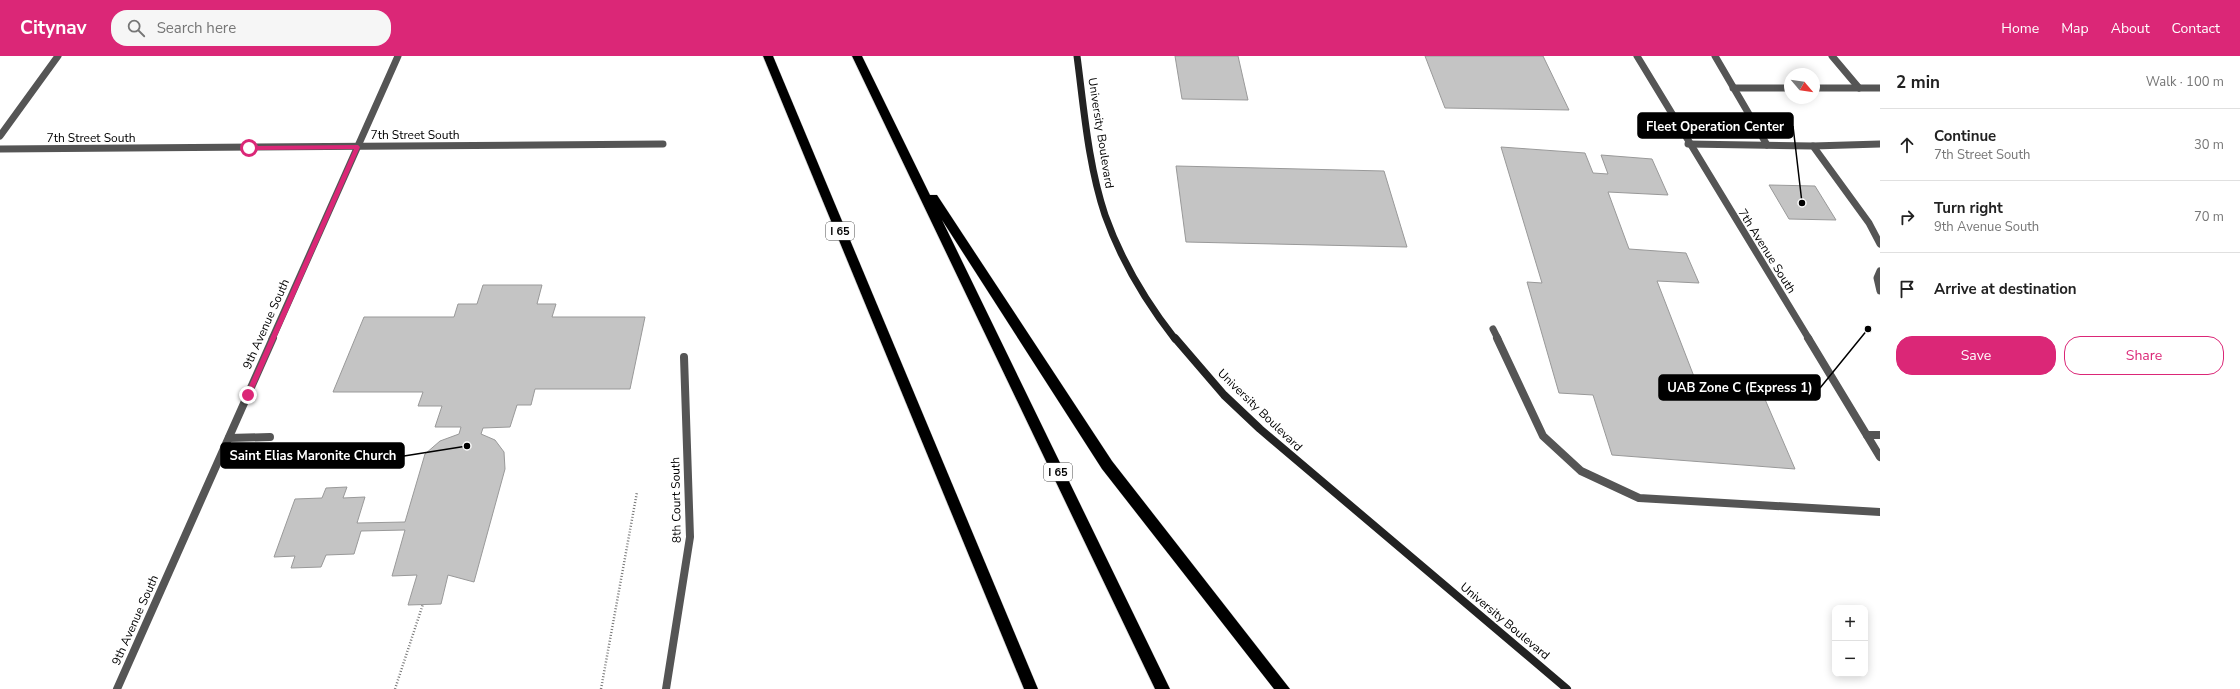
<!DOCTYPE html>
<html lang="en">
<head>
<meta charset="utf-8">
<style>
  body { margin:0; font-family:"Nunito Sans",sans-serif; background:#f6f6f6; color:#222 }
  .controls { position:absolute; right:12px; bottom:12px; display:grid; overflow:hidden; border-radius:8px; box-shadow:0 2px 10px #0003 }
  .controls button { width:36px; height:36px; display:grid; place-items:center; padding:0; border:0; border-bottom:1px solid #e0e0e0; background:#fff; color:#222; font:20px sans-serif }
  .compass { position:absolute; left:1784px; top:12px; width:36px; height:36px; border-radius:50%; background:#fff; box-shadow:0 2px 10px #0003; rotate:119deg }
  .stop { position:absolute; width:12px; height:12px; margin:-9px; border:3px solid #db2777; border-radius:50%; background:#fff }
  .stop.end { background:#db2777; border-color:#fff; box-shadow:0 1px 4px #0008 }
  .list { margin:0; padding:0; list-style:none }
  h2 { display:flex; justify-content:space-between; align-items:center; height:52px; margin:0; padding:0 16px; font-size:17px }
  h2 small { font-size:13px; font-weight:400; color:#767676 }
  .list li { display:grid; grid-template-columns:26px 1fr auto; gap:12px; align-items:center; box-sizing:border-box; height:72px; padding:0 16px; border-top:1px solid #e0e0e0 }
  .list b { display:block; font-size:15px; white-space:nowrap }
  .list p { margin:0; font-size:13px; white-space:nowrap; color:#767676 }
  .list em { font-size:13px; font-style:normal; color:#767676 }
  .actions { display:flex; gap:8px; padding:12px 16px }
  .actions a { flex:1; padding:9px 0; border:1px solid #db2777; border-radius:16px; text-align:center; font-size:14px; color:#db2777 }
  .actions .main { background:#db2777; color:#fff }
  .icon { flex:none; width:22px; height:22px; fill:none; stroke:currentColor; stroke-width:2; stroke-linecap:round; stroke-linejoin:round }
  .map { position:relative; flex:none; width:1880px; height:633px; overflow:hidden }
  header { display:flex; align-items:center; gap:24px; box-sizing:border-box; height:56px; padding:0 20px; background:#db2777; color:#fff }
  header strong { font-size:19px }
  nav { display:flex; gap:22px; margin-inline-start:auto; font-size:14px }
  .search { width:280px; height:36px; background:#f6f6f6; display:flex; align-items:center; gap:10px; box-sizing:border-box; padding:0 14px; border-radius:16px; color:#767676; font-size:15px }
  main { display:flex }
  aside { flex:1; background:#fff }
  .map>svg:first-child { display:block }
  .building { fill:#c4c4c4; stroke:#999 }
  .lines { fill:none; stroke-linecap:round; stroke-linejoin:round }
  .highway-casing { stroke:#dbdbdb; stroke-width:1 }
  .path { stroke:#777; stroke-width:2.5; stroke-dasharray:1 2; stroke-linecap:butt }
  .lane-far1 { stroke:#555; stroke-width:7 }
  .lane { stroke:#555; stroke-width:8 }
  .street-far1 { stroke:#555; stroke-width:7 }
  .street { stroke:#555; stroke-width:8 }
  .secondary-far1 { stroke:#222; stroke-width:7 }
  .secondary { stroke:#222; stroke-width:8 }
  .highway { fill:#000; fill-rule:evenodd }
  .route { fill:#db2777 }
  .labels { text-anchor:middle; stroke-width:3; stroke-linejoin:round; paint-order:stroke }
  .shield { fill:#fff; stroke:#4c4c4c; stroke-width:1 }
  .shield-label { font-size:11px; font-weight:bold; fill:#000 }
  .street-label { font-size:12px; fill:#000; stroke:#fff }
  .leader { fill:none; stroke:#000; stroke-width:1.5 }
  .callout-dot { fill:#000; stroke:#fff; stroke-width:1.5 }
  .callout { fill:#000; stroke:#000; stroke-width:1.5 }
  .callout-label { font-size:13px; text-anchor:middle; font-weight:bold; fill:#fff }
</style>
</head>
<body>
<header>
<strong>Citynav</strong>
<div class="search"><svg class="icon" aria-label="search" viewBox="0 0 24 24"><circle cx="10" cy="10" r="6"/><path d="M15 15l6 6"/></svg>Search here</div>
<nav><a>Home</a><a>Map</a><a>About</a><a>Contact</a></nav>
</header>
<main>
<div class="map">
<svg width="1880" height="633" viewBox="0 0 1880 633">
  <rect width="100%" height="100%" fill="#fff"/>
  <g class="building">
    <polygon points="1175,0 1238,0 1248,44 1182,43"/>
    <polygon points="1425,0 1543,0 1569,54 1445,52"/>
    <polygon points="1501,91 1585,97 1593,117 1608,118 1601,99 1652,103 1668,139 1608,136 1629,193 1686,197 1699,227 1657,225 1700,336 1764,341 1795,413 1612,399 1593,339 1559,337 1527,226 1542,227"/>
    <polygon points="1176,110 1384,115 1407,191 1186,186"/>
    <polygon points="1769,129 1815,130 1836,164 1789,163"/>
    <polygon points="483,229 542,229 537,248 556,248 552,261 645,261 630,333 535,333 531,349 517,349 510,371 483,372 481,378 495,384 504,396 505,413 474,526 448,519 441,548 408,549 417,519 392,520 405,474 361,475 354,498 326,499 321,511 291,512 295,500 274,501 295,443 322,442 326,432 347,431 343,442 365,441 357,467 405,466 425,398 440,385 459,378 461,371 435,371 442,350 418,350 423,336 333,336 364,261 454,261 458,248 477,248"/>
  </g>
  <g class="lines">
    <g class="highway-casing">
      <g id="highway">
        <polygon points="763,0 773,0 1038,633 1024,633"/>
        <polygon points="852,0 862,0 930,139 937,139 1112,405 1290,633 1274,633 1102,413 942,164 1170,633 1155,633"/>
      </g>
    </g>
    <g class="path">
      <polyline points="395,633 423,548"/>
      <polyline points="601,633 637,436"/>
    </g>
    <g class="lane-far1">
      <polyline points="1715,0 1767,89"/>
      <polyline points="1832,0 1859,32"/>
      <polyline points="1733,32 1790,32"/>
      <polyline points="1814,32 1880,32"/>
      <polyline points="1813,90 1880,88"/>
      <polyline points="1493,273 1498,283"/>
    </g>
    <g class="lane">
      <polyline points="1497,282 1543,380 1581,415 1639,442 1880,456"/>
      <polyline points="229,382 270,381"/>
      <polyline points="666,633 690,481 684,301"/>
    </g>
    <g class="street-far1">
      <polyline points="1637,0 1809,283"/>
      <polyline points="0,80 58,0"/>
      <polyline points="1688,88 1813,90 1869,167 1880,188"/>
      <polyline points="0,93 663,88"/>
      <polyline points="1880,215 1877,222 1880,235"/>
      <polyline points="272,283 398,0"/>
    </g>
    <g class="street">
      <polyline points="1808,282 1880,401"/>
      <polyline points="1867,379 1880,379"/>
      <polyline points="117,633 273,282"/>
    </g>
    <path class="secondary-far1" d="M1077 0C1084 53 1088 108 1105 159 1121 204 1146 246 1175 283"/>
    <polyline class="secondary" points="1175,282 1224,339 1260,373 1567,633"/>
    <use href="#highway" class="highway"/>
  </g>
  <polygon class="route" points="358,89 360,91 251,339 246,341 245,339 354,93 249,94 246,92 249,90"/>
  <g class="labels">
    <g class="shield">
      <rect x="826" y="166" width="28" height="18" rx="3"/>
      <rect x="1044" y="407" width="28" height="18" rx="3"/>
    </g>
    <g class="shield-label">
      <text x="840" y="179">I 65</text>
      <text x="1058" y="420">I 65</text>
    </g>
    <g class="street-label">
      <text transform="translate(1101 77) rotate(81)" y="4">University Boulevard</text>
      <text x="415" y="83">7th Street South</text>
      <text x="91" y="86">7th Street South</text>
      <text transform="translate(1767 195) rotate(58)" y="4">7th Avenue South</text>
      <text transform="translate(266 268) rotate(-66)" y="4">9th Avenue South</text>
      <text transform="translate(1260 354) rotate(44)" y="4">University Boulevard</text>
      <text transform="translate(676 444) rotate(-91)" y="4">8th Court South</text>
      <text transform="translate(135 564) rotate(-66)" y="4">9th Avenue South</text>
      <text transform="translate(1505 565) rotate(40)" y="4">University Boulevard</text>
    </g>
  </g>
  <path class="leader" d="M1802 147L1793 70M1868 273L1820 332M467 390L404 400"/>
  <g class="callout-dot">
    <circle cx="1802" cy="147" r="4"/>
    <circle cx="1868" cy="273" r="4"/>
    <circle cx="467" cy="390" r="4"/>
  </g>
  <g class="callout">
    <rect x="1638" y="57" width="155" height="25" rx="4"/>
    <rect x="1659" y="319" width="161" height="25" rx="4"/>
    <rect x="221" y="387" width="183" height="25" rx="4"/>
  </g>
  <g class="callout-label">
    <text x="1715" y="75">Fleet Operation Center</text>
    <text x="1740" y="336">UAB Zone C (Express 1)</text>
    <text x="313" y="404">Saint Elias Maronite Church</text>
  </g>
</svg>
<div class="controls">
<button>+</button>
<button>−</button>
</div>
<svg class="compass" viewBox="-18 -18 36 36"><path d="M0-13l5 13h-10z" fill="#e53935"/><path d="M0 13l5-13h-10z" fill="#767676"/></svg>
<div class="stop" style="left:249px;top:92px"></div>
<div class="stop end" style="left:248px;top:339px"></div>
</div>
<aside>
<h2>2 min<small>Walk · 100 m</small></h2>
<ul class="list">
<li><svg class="icon" aria-label="ahead" viewBox="0 0 24 24"><path d="M12 20V5M6 11l6-6 6 6"/></svg><div><b>Continue</b><p>7th Street South</p></div><em>30 m</em></li>
<li><svg class="icon" aria-label="right" viewBox="0 0 24 24"><path d="M7 20v-9h11M14 6l5 5-5 5"/></svg><div><b>Turn right</b><p>9th Avenue South</p></div><em>70 m</em></li>
<li><svg class="icon" aria-label="arrive" viewBox="0 0 24 24"><path d="M6 21V4h12l-3 4 3 4H6"/></svg><div><b>Arrive at destination</b></div></li>
</ul>
<div class="actions"><a class="main">Save</a><a>Share</a></div>
</aside>
</main>
</body>
</html>
